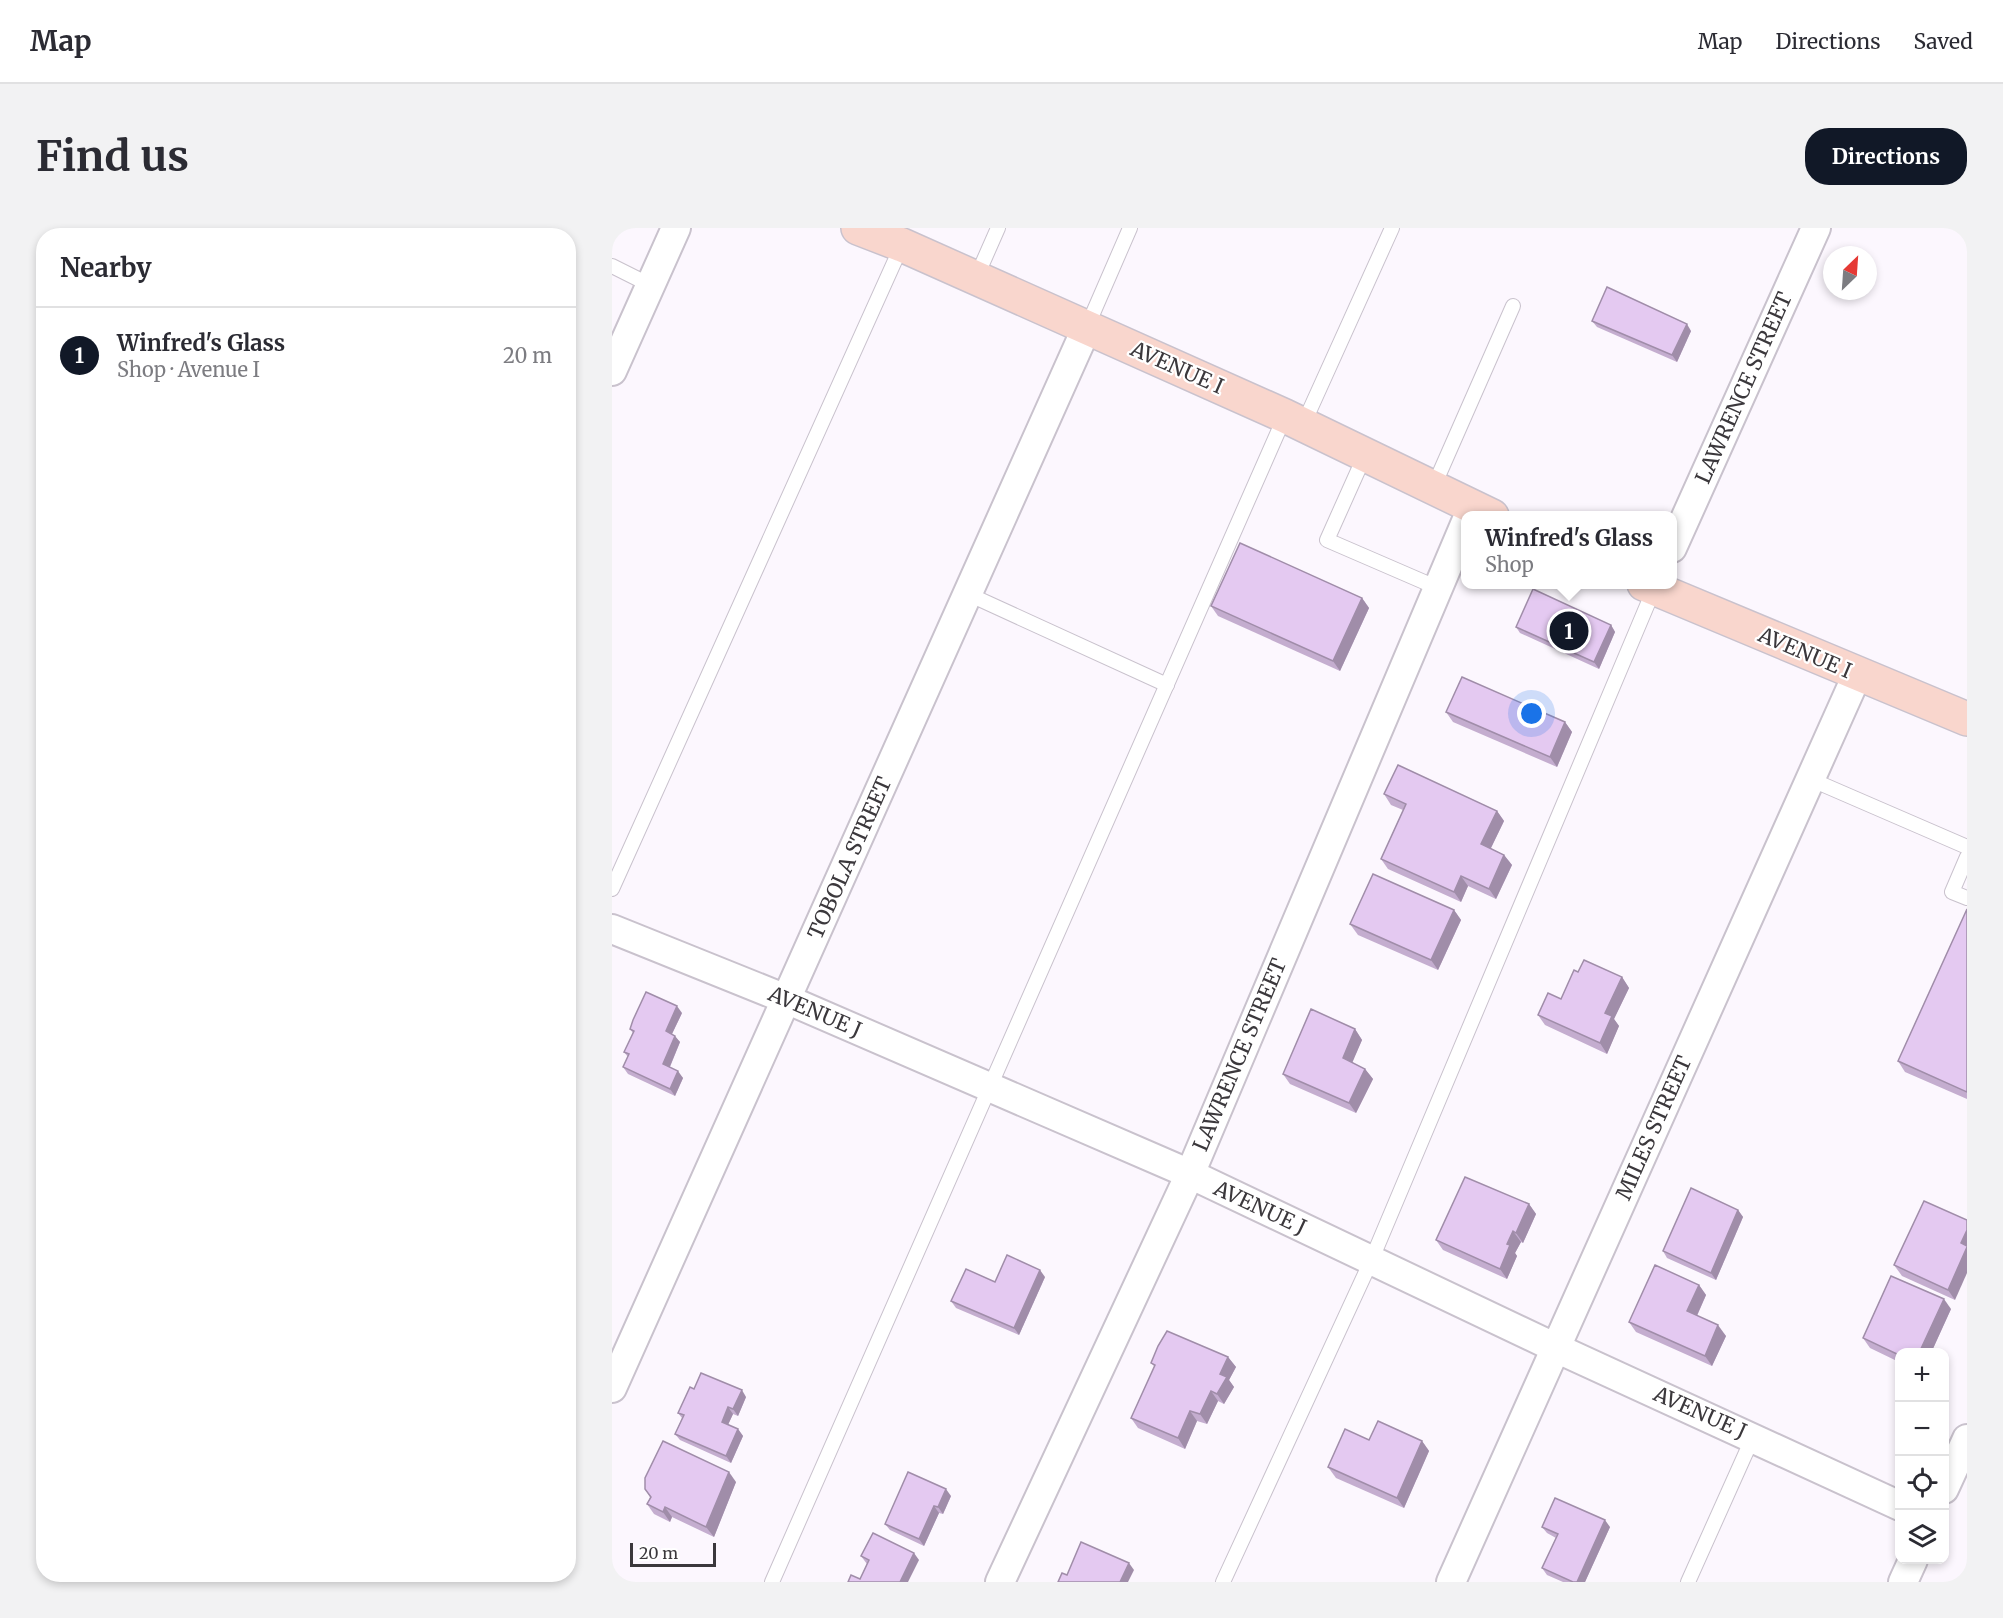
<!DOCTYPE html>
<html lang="en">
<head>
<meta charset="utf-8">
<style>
  body { margin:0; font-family:Merriweather,serif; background:#f2f2f3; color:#2b2b33 }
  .controls { position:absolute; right:18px; bottom:18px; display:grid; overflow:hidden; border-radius:12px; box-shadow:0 3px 9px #0003 }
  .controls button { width:54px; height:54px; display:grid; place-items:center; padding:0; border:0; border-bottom:2px solid #e1e1e2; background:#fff; color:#2b2b33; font:30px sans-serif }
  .compass { position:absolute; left:1211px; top:18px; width:54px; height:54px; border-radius:50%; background:#fff; box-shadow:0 3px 9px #0003; rotate:25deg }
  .scale { position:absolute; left:18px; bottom:15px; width:86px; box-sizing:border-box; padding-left:6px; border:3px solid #3b383c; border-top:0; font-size:16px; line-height:21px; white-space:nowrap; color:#3b383c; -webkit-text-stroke:4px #fff; paint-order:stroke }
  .you { position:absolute; left:920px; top:486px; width:21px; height:21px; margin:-15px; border:4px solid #fff; border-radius:50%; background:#1a73e8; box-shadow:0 0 0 9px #1a73e833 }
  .badge { display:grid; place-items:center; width:39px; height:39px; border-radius:50%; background:#111827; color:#fff; font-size:20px; font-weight:700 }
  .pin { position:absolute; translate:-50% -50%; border:3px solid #fff; box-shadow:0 2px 6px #0006 }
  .popup { position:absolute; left:849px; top:283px; width:216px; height:78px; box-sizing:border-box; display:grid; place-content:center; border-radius:12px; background:#fff; filter:drop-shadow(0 2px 4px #0005); font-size:20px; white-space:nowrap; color:#7c7c81 }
  .popup b { font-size:22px; color:#2b2b33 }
  .popup::after { content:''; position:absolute; left:50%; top:100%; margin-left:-12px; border:12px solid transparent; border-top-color:#fff }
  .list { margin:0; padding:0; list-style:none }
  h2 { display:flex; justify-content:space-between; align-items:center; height:78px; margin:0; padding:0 24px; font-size:26px }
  h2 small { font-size:20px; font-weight:400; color:#7c7c81 }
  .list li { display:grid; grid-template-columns:39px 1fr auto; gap:18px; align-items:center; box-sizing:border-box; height:96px; padding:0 24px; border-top:2px solid #e1e1e2 }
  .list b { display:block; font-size:22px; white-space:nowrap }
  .list p { margin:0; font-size:20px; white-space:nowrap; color:#7c7c81 }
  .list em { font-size:20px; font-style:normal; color:#7c7c81 }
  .icon { flex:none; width:33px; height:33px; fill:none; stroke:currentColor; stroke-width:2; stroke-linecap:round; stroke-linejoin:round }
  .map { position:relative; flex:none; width:1355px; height:1354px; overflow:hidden; border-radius:24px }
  header { display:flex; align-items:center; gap:36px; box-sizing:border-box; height:84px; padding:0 30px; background:#fff; border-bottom:2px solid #e1e1e2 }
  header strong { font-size:28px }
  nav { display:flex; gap:33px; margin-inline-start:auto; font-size:21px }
  .intro { display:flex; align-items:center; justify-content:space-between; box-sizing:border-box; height:144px; padding:0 36px }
  h1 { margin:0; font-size:42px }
  .button { padding:15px 27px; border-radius:24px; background:#111827; color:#fff; font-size:21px; font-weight:700 }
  main { display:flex; gap:36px; padding:0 36px }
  aside { flex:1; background:#fff; border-radius:24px; box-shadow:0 3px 9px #0003 }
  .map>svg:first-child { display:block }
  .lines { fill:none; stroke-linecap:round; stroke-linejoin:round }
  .service-casing { stroke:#c9c2cd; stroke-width:16 }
  .minor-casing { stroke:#c9c2cd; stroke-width:32 }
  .secondary-casing { stroke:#c9c2cd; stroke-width:36 }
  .service { stroke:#fff; stroke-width:14 }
  .minor { stroke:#fff; stroke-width:28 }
  .secondary { stroke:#f9d6cd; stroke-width:33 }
  .wall { fill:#c4adcf }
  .shaded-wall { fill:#a08da9 }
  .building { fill:#e4c9f1; stroke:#a08da9; stroke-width:1.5 }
  .labels { text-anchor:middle; stroke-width:4.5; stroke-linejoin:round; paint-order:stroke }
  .street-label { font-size:21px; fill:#3b383c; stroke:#fff }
</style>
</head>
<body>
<header>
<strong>Map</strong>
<nav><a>Map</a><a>Directions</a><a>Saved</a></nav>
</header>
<div class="intro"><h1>Find us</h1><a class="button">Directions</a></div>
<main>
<aside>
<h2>Nearby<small></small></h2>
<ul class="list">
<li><span class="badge">1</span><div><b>Winfred's Glass</b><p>Shop · Avenue I</p></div><em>20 m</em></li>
</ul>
</aside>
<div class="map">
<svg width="1355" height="1354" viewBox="0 0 1355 1354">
  <rect width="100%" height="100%" fill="#fcf7fe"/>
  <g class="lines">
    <g class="service-casing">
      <g id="service">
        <polyline points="0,38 38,57"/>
        <polyline points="364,50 386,0"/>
        <polyline points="475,99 518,0"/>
        <polyline points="691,197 780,0"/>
        <polyline points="753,227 715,312 826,360"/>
        <polyline points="821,260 901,78"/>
        <polyline points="356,366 555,457"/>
        <polyline points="1198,551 1355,619"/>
        <polyline points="1355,629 1340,664 1355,670"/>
        <polyline points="0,661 290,17"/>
        <polyline points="160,1354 673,188"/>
        <polyline points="611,1354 759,1033 1042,361"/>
        <polyline points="1076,1354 1141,1209"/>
      </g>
    </g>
    <g class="minor-casing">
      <g id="minor">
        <polyline points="0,143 64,0"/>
        <polyline points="1060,320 1204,0"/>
        <polyline points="0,701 174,771 578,946 944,1120 1288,1278"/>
        <polyline points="0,1160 475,99"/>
        <polyline points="1332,1261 1355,1211"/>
        <polyline points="388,1354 578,946 854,294"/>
        <polyline points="839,1354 1245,447"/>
        <polyline points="1291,1354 1301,1332"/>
      </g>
    </g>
    <g class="secondary-casing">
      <g id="secondary">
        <polyline points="246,0 290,17 673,188 880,288"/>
        <polyline points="1032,356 1355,491"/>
      </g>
    </g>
    <use href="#service" class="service"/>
    <use href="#minor" class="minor"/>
    <use href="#secondary" class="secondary"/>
  </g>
  <g class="wall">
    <polygon points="980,93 1079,103 1065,134 985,99"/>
    <polygon points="750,370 757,380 728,443 606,388 599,378"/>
    <polygon points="999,397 1003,404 987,441 908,405 904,399"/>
    <polygon points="834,484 953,494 960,504 945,539 841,494"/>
    <polygon points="772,566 885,583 892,593 879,620 892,627 900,637 884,671 856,658 849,674 776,641 769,631 791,582 779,577"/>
    <polygon points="1355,681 1355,871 1293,844 1286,833"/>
    <polygon points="842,682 849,692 826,742 746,707 738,696"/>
    <polygon points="966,744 1010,749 1017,760 1002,791 1007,798 995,826 933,797 926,787 949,771"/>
    <polygon points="70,785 60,806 68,814 58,839 71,850 63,868 16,846 11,839 16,829 12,824 21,805 18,801"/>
    <polygon points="743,801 750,812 740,834 753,841 761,851 744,885 678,856 671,846"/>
    <polygon points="1312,973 1343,1072 1290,1048 1282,1037"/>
    <polygon points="917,976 924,986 911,1015 909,1014 903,1025 905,1028 895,1051 831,1022 824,1012"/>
    <polygon points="1126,982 1131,989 1104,1052 1055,1030 1051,1023"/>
    <polygon points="433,1049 407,1107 344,1080 339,1073"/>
    <polygon points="1087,1057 1094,1067 1085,1088 1114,1108 1100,1138 1024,1104 1017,1094"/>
    <polygon points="1339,1081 1319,1125 1287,1125 1287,1134 1258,1120 1251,1110"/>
    <polygon points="616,1129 624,1139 617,1152 622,1159 612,1176 606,1173 595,1196 585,1193 573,1221 526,1200 519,1190 543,1139 539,1135"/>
    <polygon points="82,1161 134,1169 126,1188 121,1186 116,1197 126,1201 131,1208 119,1235 68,1212 63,1206 70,1190 66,1185"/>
    <polygon points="810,1213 817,1223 792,1280 724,1250 716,1239"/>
    <polygon points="124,1254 102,1309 60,1289 58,1294 42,1286 35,1276 38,1269 33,1261"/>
    <polygon points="339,1268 331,1286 327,1285 312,1318 278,1302 273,1296"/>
    <polygon points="930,1299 998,1299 973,1354 951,1354 935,1347 930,1340 944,1310 935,1305"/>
    <polygon points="249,1328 307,1332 248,1351 255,1336"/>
  </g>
  <g class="shaded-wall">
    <polygon points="1075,96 1079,103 1065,134 1060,127"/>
    <polygon points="750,370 757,380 728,443 721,433"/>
    <polygon points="999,397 1003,404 987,441 982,434"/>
    <polygon points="953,494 960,504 945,539 938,529"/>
    <polygon points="885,583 892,593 876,626 869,616"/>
    <polygon points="892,627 900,637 884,671 877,661"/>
    <polygon points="849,648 856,658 849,674 842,664"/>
    <polygon points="842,682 849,692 826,742 819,732"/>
    <polygon points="1010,749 1017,760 1002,791 1007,798 995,826 988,815 993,785"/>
    <polygon points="65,778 70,785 58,810 54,803"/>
    <polygon points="743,801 750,812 738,840 731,830"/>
    <polygon points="63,808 68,814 56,843 51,836"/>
    <polygon points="753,841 761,851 744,885 737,875"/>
    <polygon points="66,843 71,850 63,868 58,861"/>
    <polygon points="917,976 924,986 911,1015 904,1005"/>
    <polygon points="1126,982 1131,989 1104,1052 1099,1045"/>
    <polygon points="1355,1002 1355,1045 1343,1072 1336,1062 1349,1015"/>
    <polygon points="901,1003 909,1014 903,1025 905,1028 895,1051 888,1041 895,1016"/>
    <polygon points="428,1042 433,1049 407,1107 402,1100"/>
    <polygon points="1087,1057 1094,1067 1082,1094 1075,1083"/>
    <polygon points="1332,1071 1339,1081 1319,1125 1307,1125"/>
    <polygon points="1106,1097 1114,1108 1100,1138 1093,1128"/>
    <polygon points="616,1129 624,1139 617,1152 622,1159 612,1176 605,1166 608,1146"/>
    <polygon points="130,1162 134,1169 126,1188 121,1181"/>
    <polygon points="599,1163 606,1173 595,1196 588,1186"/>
    <polygon points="116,1179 121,1186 114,1201 110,1194"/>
    <polygon points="578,1183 585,1193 573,1221 566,1210"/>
    <polygon points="126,1201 131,1208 119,1235 114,1228"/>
    <polygon points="810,1213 817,1223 792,1280 785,1270"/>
    <polygon points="117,1244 124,1254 102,1309 94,1299"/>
    <polygon points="334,1261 339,1268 331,1286 326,1279"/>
    <polygon points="322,1278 327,1285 312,1318 307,1311"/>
    <polygon points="53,1279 60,1289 58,1294 51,1284"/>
    <polygon points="993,1292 998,1299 973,1354 965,1354"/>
    <polygon points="302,1325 307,1332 296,1354 288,1354"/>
    <polygon points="517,1335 522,1342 516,1354 508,1354"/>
  </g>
  <g class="building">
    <polygon points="995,59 1075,96 1060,127 980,93"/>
    <polygon points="628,315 750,370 721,433 599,378"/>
    <polygon points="921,361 999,397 982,434 904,399"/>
    <polygon points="850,449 953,494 938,529 834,484"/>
    <polygon points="786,537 885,583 869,616 892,627 877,661 849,648 842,664 769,631 794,576 772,566"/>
    <polygon points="761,646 842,682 819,732 738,696"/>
    <polygon points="1355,681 1355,864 1286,833"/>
    <polygon points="972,732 1010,749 993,785 1000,788 988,815 926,787 936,765 949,771 962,742 966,744"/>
    <polygon points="34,764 65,778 54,803 63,808 51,836 66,843 58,861 11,839 17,826 12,824 22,803 18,801 21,792"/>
    <polygon points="699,781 743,801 731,830 753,841 737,875 671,846"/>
    <polygon points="853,949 917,976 904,1005 901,1003 895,1016 898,1017 888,1041 824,1012"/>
    <polygon points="1079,960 1126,982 1099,1045 1051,1023"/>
    <polygon points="1312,973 1355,992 1355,1002 1349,1015 1355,1018 1355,1019 1336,1062 1282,1037"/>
    <polygon points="395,1027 428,1042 402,1100 339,1073 354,1041 383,1054"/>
    <polygon points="1043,1037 1087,1057 1075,1083 1106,1097 1093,1128 1017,1094"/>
    <polygon points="1279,1048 1332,1071 1307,1125 1287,1125 1287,1127 1251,1110"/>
    <polygon points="555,1103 616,1129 608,1146 615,1149 605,1166 599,1163 588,1186 578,1183 566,1210 519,1190 543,1137 539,1135 546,1118"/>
    <polygon points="89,1145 130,1162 121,1181 116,1179 110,1194 126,1201 114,1228 63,1206 72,1187 66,1185 78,1159 82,1161"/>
    <polygon points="766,1193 810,1213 785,1270 716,1239 733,1201 757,1212"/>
    <polygon points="51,1213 117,1244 94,1299 53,1279 51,1284 35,1276 39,1269 33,1261 33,1250"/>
    <polygon points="296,1244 334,1261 326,1279 322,1278 307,1311 273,1296"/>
    <polygon points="943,1270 993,1292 965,1354 961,1354 930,1340 946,1306 930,1299"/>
    <polygon points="261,1305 302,1325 288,1354 236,1354 239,1347 248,1351 257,1332 249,1328"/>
    <polygon points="469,1314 517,1335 508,1354 446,1354 450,1345 455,1347"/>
  </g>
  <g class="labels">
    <g class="street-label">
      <text transform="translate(565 140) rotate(24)" y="7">AVENUE I</text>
      <text transform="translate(1132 160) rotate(-66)" y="7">LAWRENCE STREET</text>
      <text transform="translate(1193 425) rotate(23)" y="7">AVENUE I</text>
      <text transform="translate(238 630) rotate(-66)" y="7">TOBOLA STREET</text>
      <text transform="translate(203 784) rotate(23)" y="7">AVENUE J</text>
      <text transform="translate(628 827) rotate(-67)" y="7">LAWRENCE STREET</text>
      <text transform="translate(1042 900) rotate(-66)" y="7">MILES STREET</text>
      <text transform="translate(648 980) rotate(25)" y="7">AVENUE J</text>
      <text transform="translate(1088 1185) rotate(24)" y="7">AVENUE J</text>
    </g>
  </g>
</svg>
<div class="controls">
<button>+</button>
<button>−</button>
<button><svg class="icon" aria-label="locate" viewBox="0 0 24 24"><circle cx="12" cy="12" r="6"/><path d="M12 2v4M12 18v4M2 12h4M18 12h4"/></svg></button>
<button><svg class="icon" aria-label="layers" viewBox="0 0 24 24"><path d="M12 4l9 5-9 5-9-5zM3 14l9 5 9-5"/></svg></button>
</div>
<svg class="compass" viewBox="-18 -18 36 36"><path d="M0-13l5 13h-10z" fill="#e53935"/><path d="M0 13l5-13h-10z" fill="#7c7c81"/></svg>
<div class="scale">20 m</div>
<div class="you"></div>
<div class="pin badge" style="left:957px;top:403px">1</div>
<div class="popup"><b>Winfred's Glass</b>Shop</div>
</div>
</main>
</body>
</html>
